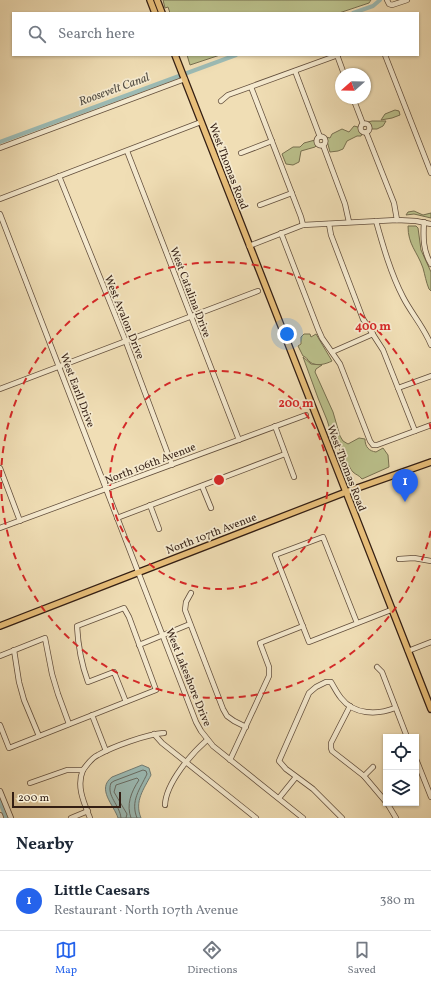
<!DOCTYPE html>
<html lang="en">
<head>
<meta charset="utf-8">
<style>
  body { margin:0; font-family:Vollkorn,serif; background:#f2f2f3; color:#1f2937 }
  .controls { position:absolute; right:12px; bottom:12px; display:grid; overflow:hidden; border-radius:0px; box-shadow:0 1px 3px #0004 }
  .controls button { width:36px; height:36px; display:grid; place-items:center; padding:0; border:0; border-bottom:1px solid #e0e1e3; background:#fff; color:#1f2937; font:20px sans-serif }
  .compass { position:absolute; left:335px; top:68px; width:36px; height:36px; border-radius:50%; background:#fff; box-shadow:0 1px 3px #0004; rotate:250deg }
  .scale { position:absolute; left:12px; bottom:10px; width:109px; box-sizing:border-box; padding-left:4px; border:2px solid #331e13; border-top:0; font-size:11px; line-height:14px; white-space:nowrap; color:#331e13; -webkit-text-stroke:3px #f5eacf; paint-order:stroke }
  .you { position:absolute; left:287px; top:334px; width:14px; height:14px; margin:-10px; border:3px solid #fff; border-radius:50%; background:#1a73e8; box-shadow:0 0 0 6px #1a73e833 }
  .badge { display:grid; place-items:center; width:26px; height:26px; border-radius:50%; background:#2563eb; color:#fff; font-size:13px; font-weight:700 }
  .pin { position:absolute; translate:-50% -33px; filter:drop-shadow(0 1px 2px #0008) }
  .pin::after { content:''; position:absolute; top:21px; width:14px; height:12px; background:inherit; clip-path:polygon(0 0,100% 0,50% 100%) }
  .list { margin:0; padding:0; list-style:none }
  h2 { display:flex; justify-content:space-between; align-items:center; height:52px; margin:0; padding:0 16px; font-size:17px }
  h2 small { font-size:13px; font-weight:400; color:#747a83 }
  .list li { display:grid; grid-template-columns:26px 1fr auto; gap:12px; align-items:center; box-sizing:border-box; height:60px; padding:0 16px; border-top:1px solid #e0e1e3 }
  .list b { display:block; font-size:15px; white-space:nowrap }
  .list p { margin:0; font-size:13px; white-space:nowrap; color:#747a83 }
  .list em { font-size:13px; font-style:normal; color:#747a83 }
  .icon { flex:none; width:22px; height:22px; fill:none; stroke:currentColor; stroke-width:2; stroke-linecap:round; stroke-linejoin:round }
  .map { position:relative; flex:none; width:431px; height:818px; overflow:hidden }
  .search { position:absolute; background:#fff; box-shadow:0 1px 3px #0004; left:12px; right:12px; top:12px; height:44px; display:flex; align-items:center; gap:10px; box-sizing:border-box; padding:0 14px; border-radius:0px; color:#747a83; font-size:15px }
  .sheet { height:112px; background:#fff }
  nav { display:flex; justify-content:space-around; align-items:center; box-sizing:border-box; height:56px; border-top:1px solid #e0e1e3; background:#fff; font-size:11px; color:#747a83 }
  nav a { display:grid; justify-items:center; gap:2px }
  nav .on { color:#2563eb }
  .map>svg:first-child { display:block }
  .green { fill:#bbc18c; stroke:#777050 }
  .water { fill:#9cbbb5; stroke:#727c74 }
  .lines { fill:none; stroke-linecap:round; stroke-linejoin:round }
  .shore { stroke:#686c64; stroke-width:1 }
  .canal { stroke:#9cbbb5; stroke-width:4 }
  .minor-casing { stroke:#624e3c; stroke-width:6 }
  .major-casing { stroke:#331e13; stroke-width:8 }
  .minor { stroke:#f5eacf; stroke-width:4.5 }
  .major { stroke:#e8bf7a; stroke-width:5.5 }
  .ring { fill:none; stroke:#d62828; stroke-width:2; stroke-dasharray:7 5 }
  .labels { text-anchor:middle; stroke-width:3.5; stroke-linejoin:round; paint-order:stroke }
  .street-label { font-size:11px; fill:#331e13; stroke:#f5eacf }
  .water-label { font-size:12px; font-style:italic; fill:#524d44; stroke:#f5eacf }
  .centre { fill:#d62828; stroke:#f5eacf; stroke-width:2 }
  .ring-label { font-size:12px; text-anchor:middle; font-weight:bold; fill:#d62828; stroke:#f5eacf; stroke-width:3.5; stroke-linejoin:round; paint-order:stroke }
</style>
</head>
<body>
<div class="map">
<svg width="431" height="818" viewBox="0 0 431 818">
  <rect width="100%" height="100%" fill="#f0deb5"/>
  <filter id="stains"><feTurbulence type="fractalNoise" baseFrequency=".005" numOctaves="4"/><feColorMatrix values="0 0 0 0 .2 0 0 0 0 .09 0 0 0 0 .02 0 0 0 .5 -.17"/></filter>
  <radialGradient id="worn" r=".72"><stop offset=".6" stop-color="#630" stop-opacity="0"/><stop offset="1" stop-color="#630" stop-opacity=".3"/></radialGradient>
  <g class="green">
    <polygon points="163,0 371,0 369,3 339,13 170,13 168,7 165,8"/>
    <polygon points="187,55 220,55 190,65"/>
    <polygon points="395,110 399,111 400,115 392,118 381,120 385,114"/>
    <polygon points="372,121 386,121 383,126 377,129 371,129 368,122"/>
    <polygon points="354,126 358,127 362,134 361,136 357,136 347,141 343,149 338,151 330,152 326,137 330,138 332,134 342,129 349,132"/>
    <polygon points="315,140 317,145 315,147 301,151 299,162 293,165 286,164 282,154 293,147 300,147 304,143"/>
    <polygon points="414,211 423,215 431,213 431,218 414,214 406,215 408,212"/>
    <path d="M408 226H416L418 228 421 250 431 272V291L429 289C426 282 425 275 423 268 417 251 408 245 408 226Z"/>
    <path d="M304 334H310L311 337 316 334 332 361C326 364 316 367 310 362 307 360 307 357 303 356L298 346 301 344V337Z"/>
    <path d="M303 357 311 364 322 365 316 369 315 372 333 412 340 436 343 441 348 444 359 438 365 439C365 447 369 451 376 452L383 448 388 455 389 467 362 479C359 475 356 475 353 472 349 468 350 464 344 462 343 459 340 455 340 452 339 446 343 446 334 442L327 420 318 398Z"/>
  </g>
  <path class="water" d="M142 765 149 768 151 775C144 789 134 801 141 818H118C114 805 96 789 112 777Z"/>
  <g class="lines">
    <g class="shore">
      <path d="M121 818C120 805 106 796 111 783L114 781 143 770 146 771 147 774C140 789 130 801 137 818"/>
      <path d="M126 818 127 814 114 792 116 785 137 778 139 780C131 792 126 805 131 818"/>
    </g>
    <g class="canal">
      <polyline points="353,13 373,6 380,0"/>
      <polyline points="0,142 236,55"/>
      <polyline points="0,802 6,818"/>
    </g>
    <g class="minor-casing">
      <g id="minor">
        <polyline points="387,0 389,4 392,5 407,0"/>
        <polyline points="337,55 344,74"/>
        <polyline points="385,55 431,173"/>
        <polyline points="295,71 320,137"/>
        <polyline points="251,87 301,217 303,225"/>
        <polyline points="353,98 363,124"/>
        <polyline points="221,101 228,95 338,55"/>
        <circle cx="365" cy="128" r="4.5"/>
        <polyline points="366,132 394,203 397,220"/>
        <circle cx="321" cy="141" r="4.5"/>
        <polyline points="323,145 345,204 349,222"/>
        <polyline points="0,148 185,79"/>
        <polyline points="127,151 239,440"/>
        <polyline points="241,153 272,141"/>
        <polyline points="59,176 126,342 172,465"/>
        <polyline points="0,199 201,122"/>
        <polyline points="260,205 292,193"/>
        <polyline points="0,214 196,722 201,731 213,746 303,818"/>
        <path d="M376 221C383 246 391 274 403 297 411 313 424 327 431 345"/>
        <path d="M424 222C423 237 423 251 431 264"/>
        <polyline points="329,224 331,235 363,319 383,350 415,431"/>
        <polyline points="281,233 318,329 322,338 340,364 370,441 373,445 377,445 431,425"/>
        <polyline points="249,246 303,225 397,220 416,221 431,224"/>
        <polyline points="332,352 373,334"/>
        <polyline points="398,388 431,376"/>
        <polyline points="0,389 258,291"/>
        <polyline points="275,426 294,477"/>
        <polyline points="0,468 20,521"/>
        <polyline points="202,486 211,508"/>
        <polyline points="150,505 159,529"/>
        <polyline points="117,518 285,454"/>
        <polyline points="0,528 306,415"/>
        <polyline points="399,559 414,558 431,561"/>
        <polyline points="191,593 186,602 185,610 223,709 227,716 234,721 246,727"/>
        <polyline points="357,623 323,537 275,555 309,642 391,610"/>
        <polyline points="139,645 190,624"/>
        <polyline points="14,650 19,682 24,700 39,736"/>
        <polyline points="408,651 431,642"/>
        <polyline points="0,656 45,638 52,674 58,694 69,724"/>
        <polyline points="377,667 382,672 407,737"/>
        <polyline points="350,706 331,743 331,748 332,751 364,776 386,802"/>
        <polyline points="92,715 106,751"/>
        <path d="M0 725 9 748C58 729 107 709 156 690L129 617 124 608 77 626C78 645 81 663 88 682L114 672 126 702"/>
        <polyline points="154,734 162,743 256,818"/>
        <polyline points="416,759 431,797"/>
        <polyline points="230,760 269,676 269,667 260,643 303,626"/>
        <path d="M83 770C76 786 84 803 90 818"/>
        <polyline points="364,776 373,767"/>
        <path d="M30 783 67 770H83C87 765 91 758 98 755 112 747 147 734 164 733"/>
        <polyline points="0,791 11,818"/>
        <polyline points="279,798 296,777"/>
        <polyline points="387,803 396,818"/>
        <path d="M165 805C166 783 191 754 207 740"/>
        <polyline points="0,815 1,818"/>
        <polyline points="71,818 88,811"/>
        <path d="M342 818 313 789 286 769 279 761 309 693 316 687 326 682H331C334 687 337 693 341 698 354 715 377 715 395 708"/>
      </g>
    </g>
    <g class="major-casing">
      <g id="major">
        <polyline points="150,0 155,13"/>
        <polyline points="157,0 162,13"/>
        <polyline points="175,55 431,709"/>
        <polyline points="0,626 346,492 431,462"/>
      </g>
    </g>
    <use href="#minor" class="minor"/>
    <use href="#major" class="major"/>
  </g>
  <g class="ring">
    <circle cx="219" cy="480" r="109"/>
    <path d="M431 531A218 218 0 1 1 431 429"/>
  </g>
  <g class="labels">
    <g class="street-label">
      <text transform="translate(229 166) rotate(69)" y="4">West Thomas Road</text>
      <text transform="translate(191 292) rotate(69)" y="4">West Catalina Drive</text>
      <text transform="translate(125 317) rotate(68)" y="4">West Avalon Drive</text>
      <text transform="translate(78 390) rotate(69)" y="4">West Earll Drive</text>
      <text transform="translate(150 463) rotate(-21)" y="4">North 106th Avenue</text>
      <text transform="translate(347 468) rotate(69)" y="4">West Thomas Road</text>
      <text transform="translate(211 533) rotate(-21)" y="4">North 107th Avenue</text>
      <text transform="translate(189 677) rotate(68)" y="4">West Lakeshore Drive</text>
    </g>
    <g class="water-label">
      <text transform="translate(114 89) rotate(-20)" y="4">Roosevelt Canal</text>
    </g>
  </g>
  <circle cx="219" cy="480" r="6" class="centre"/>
  <g class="ring-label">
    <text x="373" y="330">400 m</text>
    <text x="296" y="407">200 m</text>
  </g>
  <rect width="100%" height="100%" filter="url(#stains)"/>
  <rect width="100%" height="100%" fill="url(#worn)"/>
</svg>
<div class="controls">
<button><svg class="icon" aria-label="locate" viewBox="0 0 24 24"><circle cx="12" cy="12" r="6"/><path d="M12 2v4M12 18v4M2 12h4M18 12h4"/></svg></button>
<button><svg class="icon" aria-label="layers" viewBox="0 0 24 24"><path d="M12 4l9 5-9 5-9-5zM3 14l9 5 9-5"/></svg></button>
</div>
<svg class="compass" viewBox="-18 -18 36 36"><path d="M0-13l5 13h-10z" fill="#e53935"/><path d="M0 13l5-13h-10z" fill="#747a83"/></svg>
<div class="scale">200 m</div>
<div class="you"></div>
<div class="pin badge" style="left:405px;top:502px">1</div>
<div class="search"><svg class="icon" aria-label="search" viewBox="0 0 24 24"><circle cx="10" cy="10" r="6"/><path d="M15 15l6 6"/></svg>Search here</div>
</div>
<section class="sheet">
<h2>Nearby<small></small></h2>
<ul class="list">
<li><span class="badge">1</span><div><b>Little Caesars</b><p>Restaurant · North 107th Avenue</p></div><em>380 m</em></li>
</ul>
</section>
<nav>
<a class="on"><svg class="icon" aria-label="map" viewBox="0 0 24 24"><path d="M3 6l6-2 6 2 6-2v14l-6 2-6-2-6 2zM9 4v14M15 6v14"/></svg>Map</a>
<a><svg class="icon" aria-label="directions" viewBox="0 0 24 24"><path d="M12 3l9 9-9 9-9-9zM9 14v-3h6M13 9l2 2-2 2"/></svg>Directions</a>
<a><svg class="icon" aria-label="saved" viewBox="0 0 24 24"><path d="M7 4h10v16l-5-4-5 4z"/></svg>Saved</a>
</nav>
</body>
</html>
